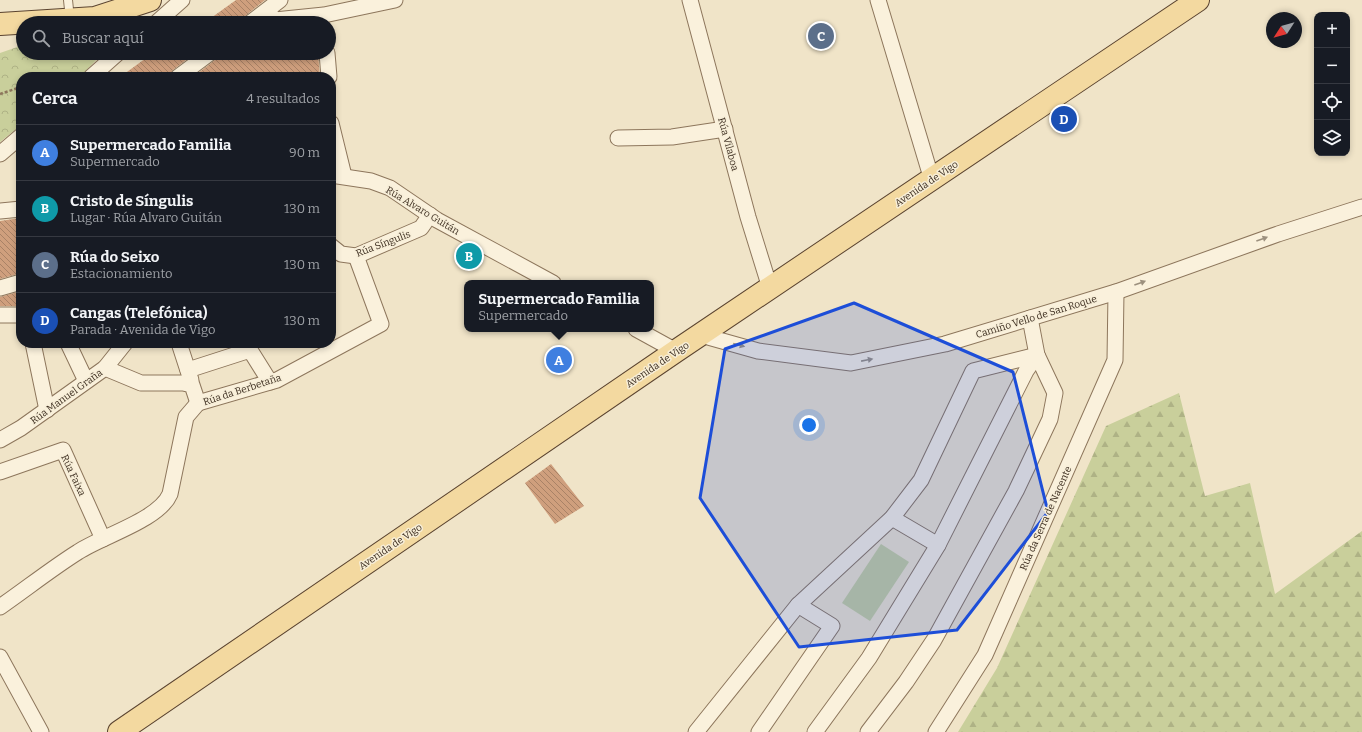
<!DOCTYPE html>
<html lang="es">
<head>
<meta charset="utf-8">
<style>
  body { margin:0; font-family:Bitter,serif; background:#20242c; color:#f1f3f6 }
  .controls { position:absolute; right:12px; top:12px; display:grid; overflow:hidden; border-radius:8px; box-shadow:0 2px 6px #0003 }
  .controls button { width:36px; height:36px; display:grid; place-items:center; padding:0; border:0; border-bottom:1px solid #363941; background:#171b24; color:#f1f3f6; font:20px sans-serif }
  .compass { position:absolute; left:1266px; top:12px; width:36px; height:36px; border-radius:50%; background:#171b24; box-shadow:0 2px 6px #0003; rotate:234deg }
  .you { position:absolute; left:809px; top:425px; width:14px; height:14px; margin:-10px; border:3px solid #fff; border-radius:50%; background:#1a73e8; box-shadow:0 0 0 6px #1a73e833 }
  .badge { display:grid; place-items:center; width:26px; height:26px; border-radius:50%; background:#cc999b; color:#fff; font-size:13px; font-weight:700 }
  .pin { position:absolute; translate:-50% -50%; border:2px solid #fff; box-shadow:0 1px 4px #0006 }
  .popup { position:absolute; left:464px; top:280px; width:190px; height:52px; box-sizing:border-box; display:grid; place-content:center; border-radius:8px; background:#171b24; filter:drop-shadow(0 1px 3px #0005); font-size:13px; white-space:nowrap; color:#9ea1a6 }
  .popup b { font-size:15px; color:#f1f3f6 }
  .popup::after { content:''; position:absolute; left:50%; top:100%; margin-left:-8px; border:8px solid transparent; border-top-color:#171b24 }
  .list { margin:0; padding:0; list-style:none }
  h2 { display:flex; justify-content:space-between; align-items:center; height:52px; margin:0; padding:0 16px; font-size:17px }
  h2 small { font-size:13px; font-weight:400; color:#9ea1a6 }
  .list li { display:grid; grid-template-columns:26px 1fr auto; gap:12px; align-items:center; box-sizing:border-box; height:56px; padding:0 16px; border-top:1px solid #363941 }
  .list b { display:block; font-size:15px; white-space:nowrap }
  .list p { margin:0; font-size:13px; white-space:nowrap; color:#9ea1a6 }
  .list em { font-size:13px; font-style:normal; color:#9ea1a6 }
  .icon { flex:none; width:22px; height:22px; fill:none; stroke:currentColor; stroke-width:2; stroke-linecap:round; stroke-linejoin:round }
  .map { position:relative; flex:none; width:1362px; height:732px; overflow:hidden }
  .search { position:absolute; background:#171b24; box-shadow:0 2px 6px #0003; left:16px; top:16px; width:320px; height:44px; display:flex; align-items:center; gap:10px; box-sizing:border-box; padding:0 14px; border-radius:22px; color:#9ea1a6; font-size:15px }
  .panel { position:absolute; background:#171b24; box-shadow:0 2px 6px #0003; left:16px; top:72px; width:320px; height:276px; border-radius:16px }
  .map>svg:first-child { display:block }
  .forest { fill:url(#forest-firs) }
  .park { fill:url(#park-crowns) }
  .garden { fill:#c9cf9b }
  .building { fill:url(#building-back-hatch) }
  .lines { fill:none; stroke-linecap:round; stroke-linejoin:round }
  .lane-casing { stroke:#8d765c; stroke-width:10 }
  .street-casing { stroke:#8d765c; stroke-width:17 }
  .primary-casing { stroke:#5b4430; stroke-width:24 }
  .path { stroke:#8d765c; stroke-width:2.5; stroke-dasharray:3 2; stroke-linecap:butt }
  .lane { stroke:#faf1dc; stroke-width:8 }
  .street { stroke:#faf1dc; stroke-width:15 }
  .primary { stroke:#f3d9a0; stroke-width:22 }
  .oneway { fill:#9c907e }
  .marked { fill:#1d4ed8; fill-opacity:0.2; stroke:#1d4ed8; stroke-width:3; stroke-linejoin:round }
  .labels { text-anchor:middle; stroke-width:3; stroke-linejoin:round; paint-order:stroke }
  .street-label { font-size:10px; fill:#3d2e20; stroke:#f7eed8 }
</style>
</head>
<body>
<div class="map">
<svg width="1362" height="732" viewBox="0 0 1362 732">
  <defs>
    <pattern id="forest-firs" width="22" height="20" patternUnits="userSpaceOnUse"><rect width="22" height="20" fill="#c9cf9b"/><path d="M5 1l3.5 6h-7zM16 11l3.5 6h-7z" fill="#aeb285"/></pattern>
    <pattern id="park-crowns" width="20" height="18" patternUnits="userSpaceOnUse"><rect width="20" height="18" fill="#c9cf9b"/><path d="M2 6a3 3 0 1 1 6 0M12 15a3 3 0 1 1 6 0" fill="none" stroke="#aeb285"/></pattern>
    <pattern id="building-back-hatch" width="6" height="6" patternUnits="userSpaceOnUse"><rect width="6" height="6" fill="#cf9f7d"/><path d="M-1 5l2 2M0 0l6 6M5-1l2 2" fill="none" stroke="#a98266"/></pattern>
  </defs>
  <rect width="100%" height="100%" fill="#f0e4c8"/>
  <polygon class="forest" points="1179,393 1205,496 1250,483 1275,594 1362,531 1362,732 958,732 997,668 1106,426"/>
  <polygon class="park" points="23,45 23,53 97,53 98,58 80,77 21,77 21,125 0,142 0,53"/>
  <polygon class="garden" points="881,544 909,562 870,621 842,603"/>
  <g class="building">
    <polygon points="236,0 265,0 245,16 239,23 204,23"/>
    <polygon points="153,53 195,53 173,70 169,77 120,77"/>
    <polygon points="219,53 318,53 320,77 193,77 215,60"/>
    <polygon points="20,218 21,273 0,279 0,221"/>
    <polygon points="21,291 21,306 0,306 0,297"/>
    <polygon points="551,464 584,506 555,524 525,483"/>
  </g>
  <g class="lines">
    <g class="lane-casing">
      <polyline id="lane" points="68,0 70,19"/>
    </g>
    <g class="street-casing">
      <g id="street">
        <polyline points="690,0 748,217 770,288"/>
        <polyline points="878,0 932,180"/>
        <polyline points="267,11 275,20 324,15 395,0"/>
        <polyline points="156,23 182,0"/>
        <polyline points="250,23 280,0"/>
        <polyline points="327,53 329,77"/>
        <polyline points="91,77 118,53"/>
        <polyline points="178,77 210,53"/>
        <polyline points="331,123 344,176"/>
        <polyline points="618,138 672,137 725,129"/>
        <polyline points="0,154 21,136"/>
        <polyline points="331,175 371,181 390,188 437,220 553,283"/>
        <polyline points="0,211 21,209"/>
        <polyline points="331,246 341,254 356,256 421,228 430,215"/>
        <polyline points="0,288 21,282"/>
        <polyline points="0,315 21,315"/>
        <polyline points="636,329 676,351"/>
        <polyline points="701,335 758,351 851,363 945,344 1116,292 1278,234 1362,207"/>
        <polyline points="33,343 47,410"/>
        <polyline points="68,343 86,381"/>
        <polyline points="179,343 191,380"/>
        <polyline points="105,368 141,383 183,383 192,385 198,403 277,380 381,324 356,256"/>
        <polyline points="188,370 250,350 270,382"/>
        <polyline points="0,440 21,428 105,368 125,343"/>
        <polyline points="0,472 63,450 103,539"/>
        <polyline points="892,518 938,545"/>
        <polyline points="798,605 892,518 921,480 973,371 1037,355"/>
        <path d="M0 607C26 589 51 569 78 552 102 536 159 520 170 494L186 417 198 403"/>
        <polyline points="0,657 41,732"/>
        <polyline points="696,732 798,605 832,626 759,732"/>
        <polyline points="815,732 869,658 938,545 1026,371 1037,355"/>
        <polyline points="868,732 906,682 934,640 1016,491 1050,419 1055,393 1037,355 1030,318"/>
        <polyline points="936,732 985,655 1115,360 1116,292"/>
      </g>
    </g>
    <g class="primary-casing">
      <g id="primary">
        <polyline points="0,24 95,18 150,0"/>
        <polyline points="119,732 676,351 1198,0"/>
      </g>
    </g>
    <g class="path">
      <polyline points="49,77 58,74 61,77"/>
      <polyline points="0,94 21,87"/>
    </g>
    <use href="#lane" class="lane"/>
    <use href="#street" class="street"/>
    <use href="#primary" class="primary"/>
  </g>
  <defs><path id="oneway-solid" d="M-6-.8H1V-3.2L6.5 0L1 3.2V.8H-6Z"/></defs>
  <g class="oneway">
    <use href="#oneway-solid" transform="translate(1262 239) rotate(-20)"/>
    <use href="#oneway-solid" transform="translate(1140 283) rotate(-20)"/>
    <use href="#oneway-solid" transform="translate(739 345) rotate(15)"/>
    <use href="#oneway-solid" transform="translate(867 360) rotate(-11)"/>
  </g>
  <path class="marked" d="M854 303 1013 372 1048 512 957 630 799 647 700 498 725 349Z"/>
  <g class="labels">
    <g class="street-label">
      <text transform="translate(729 144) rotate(75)" y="4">Rúa Vilaboa</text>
      <text transform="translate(926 183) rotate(-34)" y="4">Avenida de Vigo</text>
      <text transform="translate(423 210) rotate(31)" y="4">Rúa Alvaro Guitán</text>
      <text transform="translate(383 243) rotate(-21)" y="4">Rúa Síngulis</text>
      <text transform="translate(1036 316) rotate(-17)" y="4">Camiño Vello de San Roque</text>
      <text transform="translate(657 364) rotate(-34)" y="4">Avenida de Vigo</text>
      <text transform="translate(242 389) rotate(-18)" y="4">Rúa da Berbetaña</text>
      <text transform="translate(66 396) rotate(-36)" y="4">Rúa Manuel Graña</text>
      <text transform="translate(74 475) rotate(65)" y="4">Rúa Faixa</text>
      <text transform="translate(1045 518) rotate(-66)" y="4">Rúa da Serra de Nacente</text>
      <text transform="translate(390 546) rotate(-34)" y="4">Avenida de Vigo</text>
    </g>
  </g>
</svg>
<div class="controls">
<button>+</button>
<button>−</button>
<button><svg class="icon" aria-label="locate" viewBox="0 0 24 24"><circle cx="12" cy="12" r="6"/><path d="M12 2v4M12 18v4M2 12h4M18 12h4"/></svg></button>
<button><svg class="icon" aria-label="layers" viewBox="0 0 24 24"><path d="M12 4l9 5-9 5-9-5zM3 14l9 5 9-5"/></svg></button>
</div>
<svg class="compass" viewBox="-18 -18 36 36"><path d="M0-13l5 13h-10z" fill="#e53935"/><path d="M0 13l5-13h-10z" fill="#9ea1a6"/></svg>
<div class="you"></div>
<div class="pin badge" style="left:559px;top:360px;background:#3f7fe0">A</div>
<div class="popup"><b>Supermercado Familia</b>Supermercado</div>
<div class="pin badge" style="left:469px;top:256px;background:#0f9aa8">B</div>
<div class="pin badge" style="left:821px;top:36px;background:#5c6f8a">C</div>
<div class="pin badge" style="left:1064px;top:119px;background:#1a4fb4">D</div>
<div class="search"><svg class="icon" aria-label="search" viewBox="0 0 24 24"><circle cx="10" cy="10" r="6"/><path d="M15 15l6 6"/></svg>Buscar aquí</div>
<section class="panel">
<h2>Cerca<small>4 resultados</small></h2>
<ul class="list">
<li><span class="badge" style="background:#3f7fe0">A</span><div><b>Supermercado Familia</b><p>Supermercado</p></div><em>90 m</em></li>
<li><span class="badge" style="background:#0f9aa8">B</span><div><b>Cristo de Síngulis</b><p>Lugar · Rúa Alvaro Guitán</p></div><em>130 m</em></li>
<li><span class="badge" style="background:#5c6f8a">C</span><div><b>Rúa do Seixo</b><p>Estacionamiento</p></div><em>130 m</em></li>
<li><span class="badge" style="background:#1a4fb4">D</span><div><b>Cangas (Telefónica)</b><p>Parada · Avenida de Vigo</p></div><em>130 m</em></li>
</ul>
</section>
</div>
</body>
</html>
